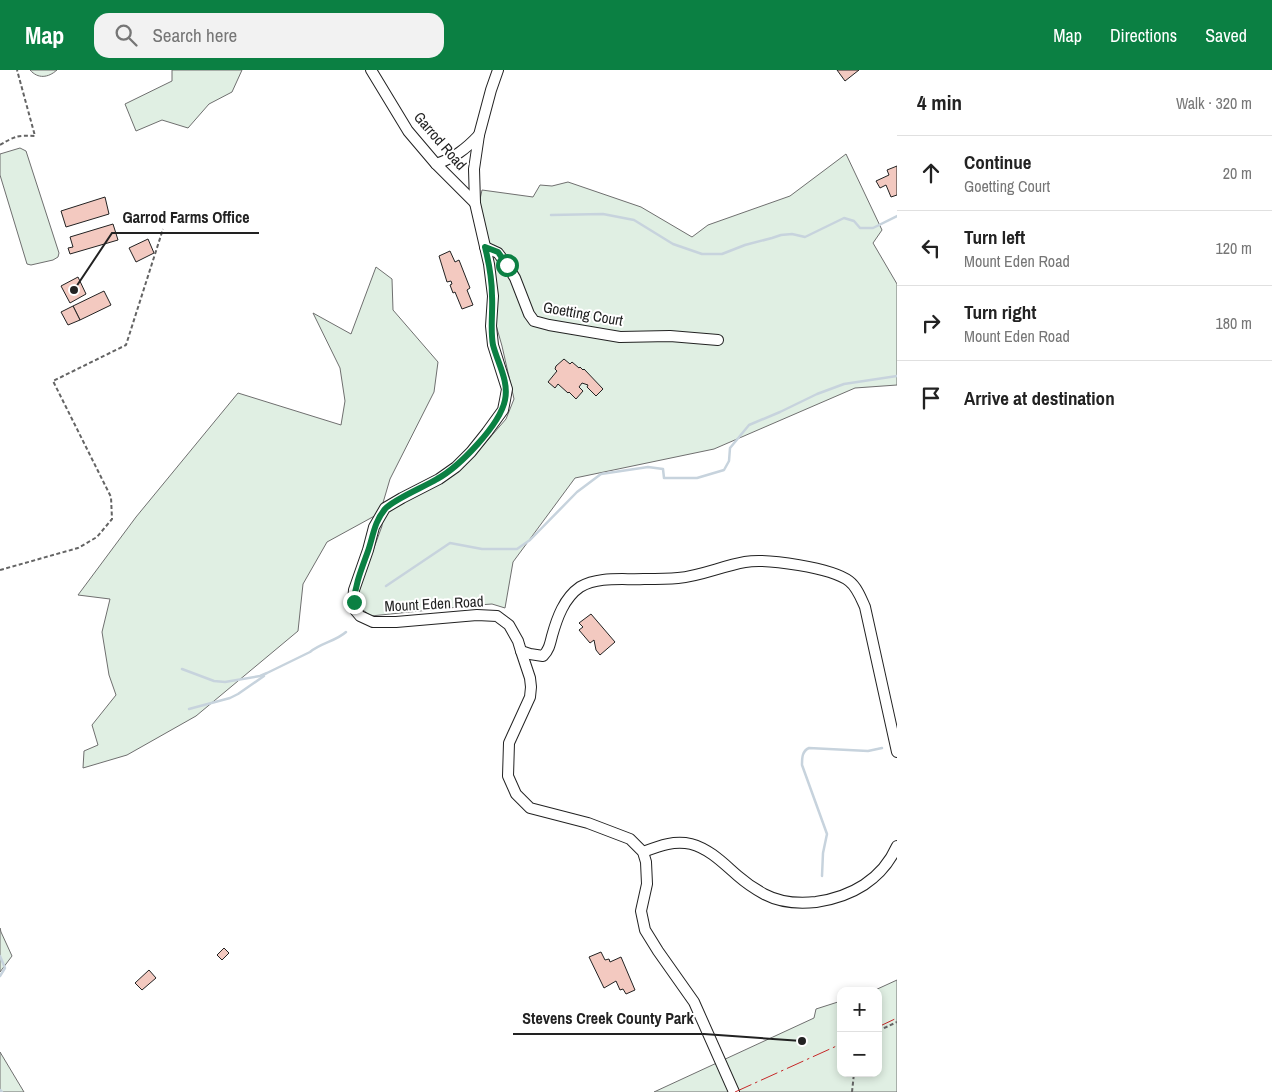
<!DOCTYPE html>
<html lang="en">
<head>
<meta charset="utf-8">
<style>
  body { margin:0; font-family:"Archivo Narrow",sans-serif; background:#f2f2f2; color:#222 }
  .controls { position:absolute; right:15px; bottom:15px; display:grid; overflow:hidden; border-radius:10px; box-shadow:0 2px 8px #0003 }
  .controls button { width:45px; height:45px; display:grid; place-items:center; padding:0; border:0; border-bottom:1px solid #e0e0e0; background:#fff; color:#222; font:25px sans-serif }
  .stop { position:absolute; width:15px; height:15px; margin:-11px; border:4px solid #0b8043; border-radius:50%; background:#fff }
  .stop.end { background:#0b8043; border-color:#fff; box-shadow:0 1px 5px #0008 }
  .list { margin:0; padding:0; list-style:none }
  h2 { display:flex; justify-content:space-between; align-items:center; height:65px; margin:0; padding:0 20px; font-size:21px }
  h2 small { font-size:16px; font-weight:400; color:#767676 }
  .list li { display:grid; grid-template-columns:32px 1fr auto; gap:15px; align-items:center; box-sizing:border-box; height:75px; padding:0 20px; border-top:1px solid #e0e0e0 }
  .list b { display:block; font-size:19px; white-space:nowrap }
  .list p { margin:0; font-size:16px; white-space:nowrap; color:#767676 }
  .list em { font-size:16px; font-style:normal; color:#767676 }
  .icon { flex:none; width:28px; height:28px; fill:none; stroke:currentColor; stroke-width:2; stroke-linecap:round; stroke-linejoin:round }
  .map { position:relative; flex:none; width:897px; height:1022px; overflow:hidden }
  header { display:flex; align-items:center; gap:30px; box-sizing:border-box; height:70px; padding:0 25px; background:#0b8043; color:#fff }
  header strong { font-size:24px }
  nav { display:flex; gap:28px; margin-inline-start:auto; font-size:18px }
  .search { width:350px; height:45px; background:#f2f2f2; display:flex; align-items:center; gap:12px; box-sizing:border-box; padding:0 18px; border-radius:15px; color:#767676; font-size:19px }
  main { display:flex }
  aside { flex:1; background:#fff }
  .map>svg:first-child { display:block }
  .green { fill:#e0efe3; stroke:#6f6f6f }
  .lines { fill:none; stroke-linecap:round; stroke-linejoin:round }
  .stream { stroke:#c7d3dd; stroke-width:2.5 }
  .building { fill:#f3c9c0; stroke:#222 }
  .minor-casing { stroke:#222; stroke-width:12 }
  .path { stroke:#646464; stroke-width:2; stroke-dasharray:4 2.5; stroke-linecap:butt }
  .minor { stroke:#fff; stroke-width:10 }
  .power { stroke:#c62828; stroke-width:1; stroke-dasharray:18 4 2.5 4; stroke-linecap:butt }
  .route { stroke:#0b8043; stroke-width:6 }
  .labels { text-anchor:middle; stroke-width:4; stroke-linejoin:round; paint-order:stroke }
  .street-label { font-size:15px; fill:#222; stroke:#fff }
  .leader { fill:none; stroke:#222; stroke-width:2 }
  .callout-dot { fill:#222; stroke:#fff; stroke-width:2 }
  .callout-label { font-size:16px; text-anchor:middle; font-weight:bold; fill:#222; stroke:#fff; stroke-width:4; stroke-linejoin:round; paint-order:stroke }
</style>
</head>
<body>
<header>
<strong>Map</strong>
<div class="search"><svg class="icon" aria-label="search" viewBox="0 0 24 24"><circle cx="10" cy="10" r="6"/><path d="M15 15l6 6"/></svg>Search here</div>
<nav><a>Map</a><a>Directions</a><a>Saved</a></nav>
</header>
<main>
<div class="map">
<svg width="897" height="1022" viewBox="0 0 897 1022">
  <rect width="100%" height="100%" fill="#fff"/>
  <g class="green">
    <path d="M30 0H57C48 8 38 9 30 0Z"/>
    <polygon points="172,0 242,0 232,22 209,34 188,58 162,50 136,61 125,34 172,11"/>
    <polygon points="20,78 26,81 59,183 58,187 53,190 31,195 27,194 0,105 0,84"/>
    <polygon points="846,84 882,160 873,173 897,214 897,315 855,318 714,379 575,408 513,492 505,538 492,534 478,535 371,546 359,537 357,524 382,456 382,441 474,386 506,349 514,329 502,276 496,255 479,134 482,120 533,127 540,115 552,116 568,112 641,137 692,167 708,155 790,126"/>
    <polygon points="376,197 392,209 393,240 438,292 434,322 390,409 380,443 327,472 303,514 298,561 196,646 127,685 83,698 84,681 98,675 92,655 116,625 109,605 102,562 110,529 78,525 136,447 238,323 341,355 345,331 340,298 313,243 351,264"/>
    <polygon points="0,858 1,862 12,886 0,902"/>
    <polygon points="897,910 897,1022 654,1022 814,948 816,939 841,931 841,1003 878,1003 878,921 873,921"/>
    <polygon points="0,982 24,1022 0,1022"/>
  </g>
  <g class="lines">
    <g class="stream">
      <polyline points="551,145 603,144 634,150 673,174 702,184 722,184 745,175 772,168 781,165 792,164 805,167 844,148 854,151 860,158 873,158 897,146"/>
      <polyline points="386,516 450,473 482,479 517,479 530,470 577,422 601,404 648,397 663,399 664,408 697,408 724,400 729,391 730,378 749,355 780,342 817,324 844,314 897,306"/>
      <path d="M182 599 214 611 225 612 260 606 267 603 310 582C321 573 336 571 346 562"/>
      <polyline points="189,639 230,628 238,624 264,606"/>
      <path d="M822 806 823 783 827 764 802 695C802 688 802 681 809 678L868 681 882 678"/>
      <polyline points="0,886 5,898 0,906"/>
      <polyline points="0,1020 2,1022"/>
    </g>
  </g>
  <g class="building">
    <polygon points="837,0 859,0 845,11"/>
    <polygon points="897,96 897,125 891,127 886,115 880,118 876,111 889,105 887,100"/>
    <polygon points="105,127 109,144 66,157 61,141"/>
    <polygon points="113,154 118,170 70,184 68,178 73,177 70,167"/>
    <polygon points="148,169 154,183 136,192 129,178"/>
    <polygon points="450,181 455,192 459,190 470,218 467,220 473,235 462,239 455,222 453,223 450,215 452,214 451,211 447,212 439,186"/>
    <polygon points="78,207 86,224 70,233 61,216"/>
    <polygon points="104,221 111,235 80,250 73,236"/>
    <polygon points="73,236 80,250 68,255 61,242"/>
    <polygon points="564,289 570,294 572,292 579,298 580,297 583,300 584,299 603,319 596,326 587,317 588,315 582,313 579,317 583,321 576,329 569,322 568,323 558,314 555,318 548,312 557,301 555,299 556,296"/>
    <polygon points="591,544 615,572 600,585 596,580 594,570 590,573 579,560 583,557 579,553"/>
    <polygon points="224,878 229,883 222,890 217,885"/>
    <polygon points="601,882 605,890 609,889 610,892 621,887 635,920 626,924 623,919 620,920 616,911 604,918 589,887"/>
    <polygon points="149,900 156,908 142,920 135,913"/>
  </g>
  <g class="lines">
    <g class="minor-casing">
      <g id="minor">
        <polyline points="371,0 408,61 436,94 475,133"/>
        <polyline points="498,0 491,20 479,65 474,99 475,133 489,194 493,226 491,256 493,275 507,319 505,330 503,340 487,362 471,382 456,397 439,409 402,428 385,438 374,457 368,480 354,520 353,532 355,540 360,546 373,552 396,552 477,545 497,546 509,555 518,571 521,581 530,608 531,617 530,627 509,673 508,706 516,724 530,738 588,753 630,769 643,782 646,792 647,814 641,841 645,860 658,881 694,932 734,1022"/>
        <path d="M436 94C454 88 466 79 479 65"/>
        <polyline points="485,177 498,183 507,195 515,208 529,244 534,251 549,255 620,267 670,266 718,270"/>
        <path d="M521 581 530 584 543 586C549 580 550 574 552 566 557 548 564 528 580 517 599 506 623 510 644 509 655 509 667 509 678 508 701 506 722 496 745 492 767 488 832 498 849 511 857 517 861 528 865 537L897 682"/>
        <path d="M643 782C659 776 674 770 691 774 710 779 724 794 738 806 746 813 755 819 764 824 779 832 798 834 816 832 851 827 882 810 897 776"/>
      </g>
    </g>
    <g class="path">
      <path d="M0 75C15 66 18 65 35 66L17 0"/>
      <polyline points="0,500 78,478 97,467 112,449 111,427 53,311 126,275 163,159"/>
      <polyline points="878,961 897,952"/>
      <polyline points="852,1022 854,1003"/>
    </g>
    <use href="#minor" class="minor"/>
    <g class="power">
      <polyline points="878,957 897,948"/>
      <polyline points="735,1022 841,974"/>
    </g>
  </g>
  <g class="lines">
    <path class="route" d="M354 532C355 514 362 498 368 481 373 467 374 452 385 439 394 429 424 417 437 409 459 397 500 355 505 330 509 311 498 294 493 275 490 259 493 243 492 226 492 210 489 193 485 177L498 182 507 195"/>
  </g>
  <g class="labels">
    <g class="street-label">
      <text transform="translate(440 71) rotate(49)" y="5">Garrod Road</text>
      <text transform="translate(583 244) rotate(10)" y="5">Goetting Court</text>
      <text transform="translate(434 534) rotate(-3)" y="5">Mount Eden Road</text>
    </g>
  </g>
  <path class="leader" d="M74 220L112 163H259M802 971L704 964H513"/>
  <g class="callout-dot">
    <circle cx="74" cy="220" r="5"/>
    <circle cx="802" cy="971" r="5"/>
  </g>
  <g class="callout-label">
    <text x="186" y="153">Garrod Farms Office</text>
    <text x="608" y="954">Stevens Creek County Park</text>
  </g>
</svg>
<div class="controls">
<button>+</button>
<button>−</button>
</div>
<div class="stop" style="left:507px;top:195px"></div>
<div class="stop end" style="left:354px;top:532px"></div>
</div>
<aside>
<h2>4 min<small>Walk · 320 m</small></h2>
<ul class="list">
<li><svg class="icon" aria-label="ahead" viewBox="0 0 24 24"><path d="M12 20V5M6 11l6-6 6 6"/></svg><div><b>Continue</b><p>Goetting Court</p></div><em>20 m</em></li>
<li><svg class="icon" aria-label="left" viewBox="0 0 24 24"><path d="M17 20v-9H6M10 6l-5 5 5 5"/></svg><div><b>Turn left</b><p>Mount Eden Road</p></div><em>120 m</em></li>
<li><svg class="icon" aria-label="right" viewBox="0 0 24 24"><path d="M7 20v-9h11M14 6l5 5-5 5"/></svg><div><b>Turn right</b><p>Mount Eden Road</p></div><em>180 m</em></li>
<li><svg class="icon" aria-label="arrive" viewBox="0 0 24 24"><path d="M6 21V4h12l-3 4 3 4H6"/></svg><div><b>Arrive at destination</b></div></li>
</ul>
</aside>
</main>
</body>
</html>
